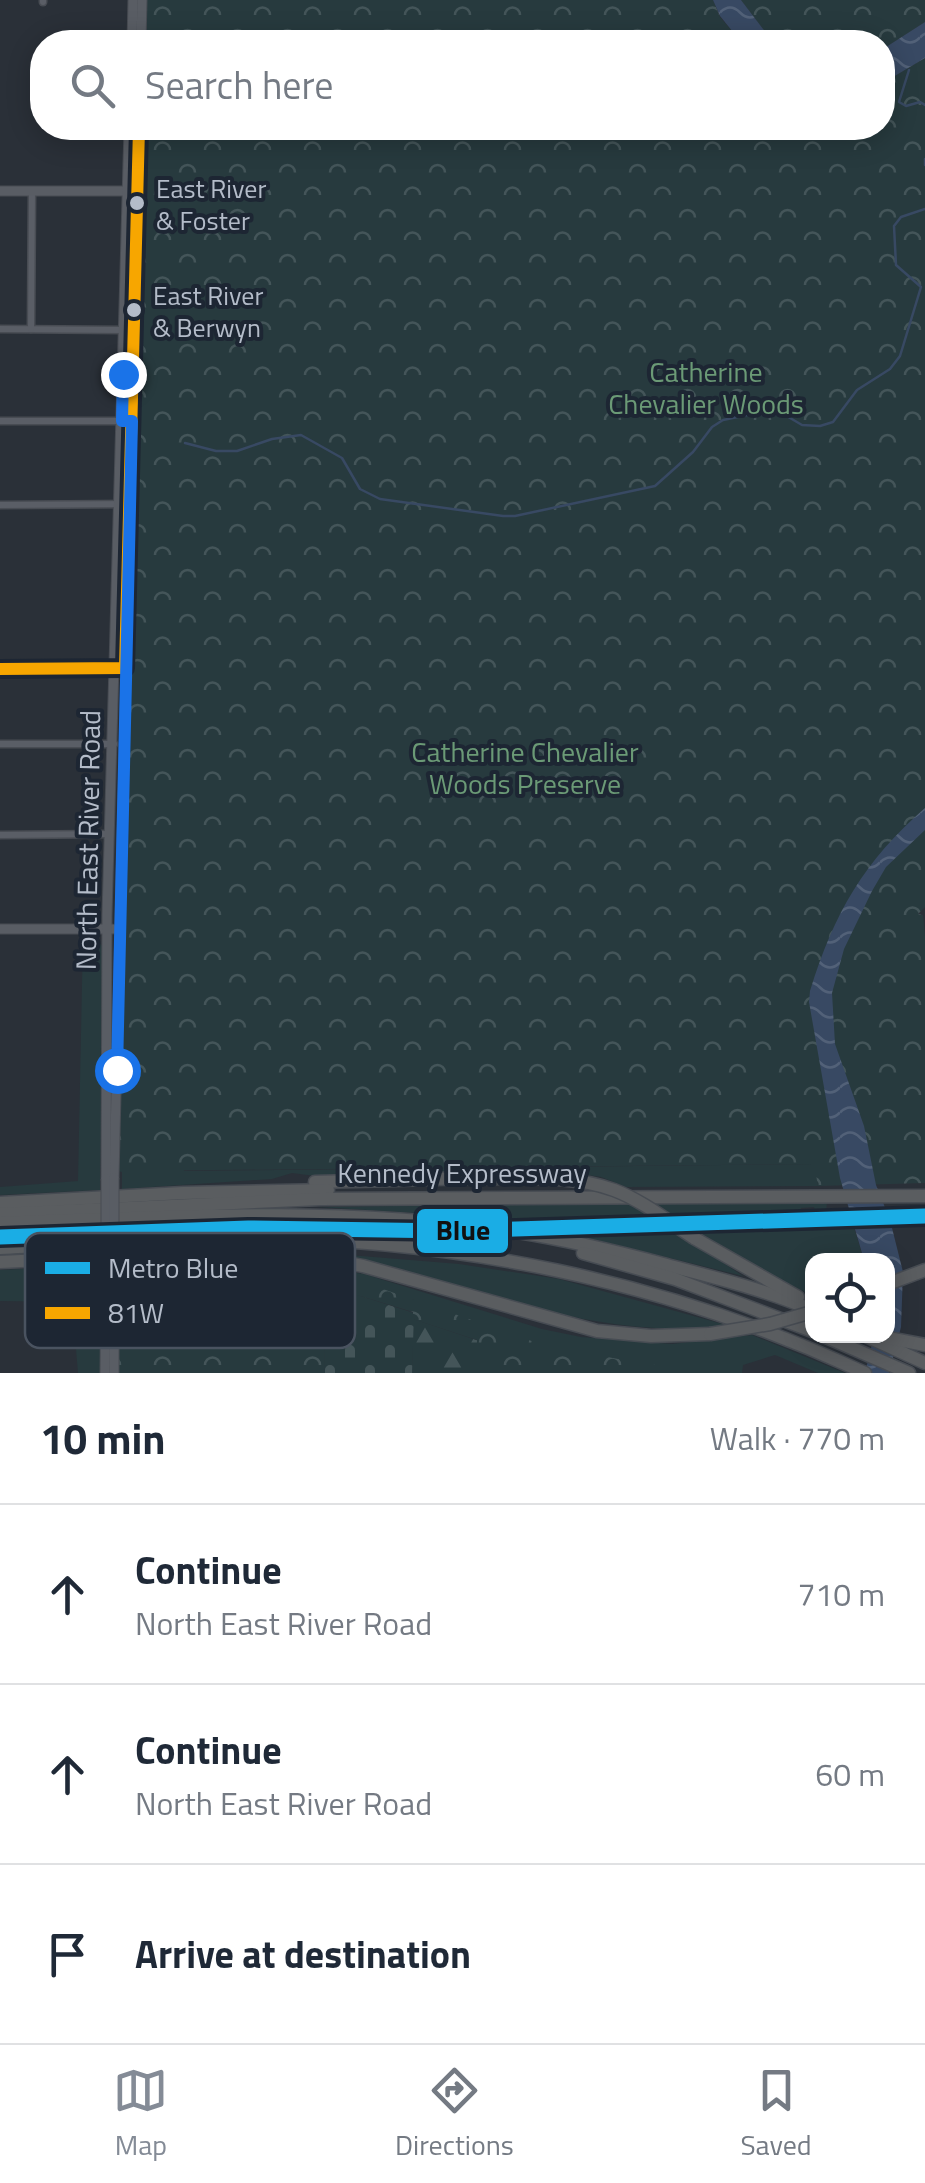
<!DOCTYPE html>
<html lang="en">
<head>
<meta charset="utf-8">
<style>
  body { margin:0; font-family:"Titillium Web",sans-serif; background:#f2f2f3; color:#1f2937 }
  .controls { position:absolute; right:30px; bottom:30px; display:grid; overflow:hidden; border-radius:20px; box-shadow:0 5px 25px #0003 }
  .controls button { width:90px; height:90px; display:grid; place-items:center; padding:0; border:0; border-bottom:2px solid #e0e1e3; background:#fff; color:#1f2937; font:50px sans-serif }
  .stop { position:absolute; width:30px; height:30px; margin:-22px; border:8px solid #1a73e8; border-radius:50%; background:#fff }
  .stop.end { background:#1a73e8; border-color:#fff; box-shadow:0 2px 10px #0008 }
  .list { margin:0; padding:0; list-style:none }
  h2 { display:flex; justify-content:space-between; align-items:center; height:130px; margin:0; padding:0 40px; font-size:42px }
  h2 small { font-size:32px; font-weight:400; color:#747a83 }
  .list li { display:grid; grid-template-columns:65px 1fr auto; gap:30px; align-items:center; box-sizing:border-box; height:180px; padding:0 40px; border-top:2px solid #e0e1e3 }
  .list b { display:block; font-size:38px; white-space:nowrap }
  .list p { margin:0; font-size:32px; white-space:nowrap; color:#747a83 }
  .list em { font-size:32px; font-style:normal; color:#747a83 }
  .icon { flex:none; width:55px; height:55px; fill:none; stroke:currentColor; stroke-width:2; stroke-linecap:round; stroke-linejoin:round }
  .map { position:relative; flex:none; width:925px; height:1373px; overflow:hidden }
  .search { position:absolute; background:#fff; box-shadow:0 5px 25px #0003; left:30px; right:30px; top:30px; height:110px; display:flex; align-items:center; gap:25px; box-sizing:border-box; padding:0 35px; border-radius:40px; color:#747a83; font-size:38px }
  .sheet { height:670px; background:#fff }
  nav { display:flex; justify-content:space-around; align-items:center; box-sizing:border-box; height:140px; border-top:2px solid #e0e1e3; background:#fff; font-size:28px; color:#747a83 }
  nav a { display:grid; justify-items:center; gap:5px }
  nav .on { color:#848b96 }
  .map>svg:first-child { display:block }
  .grass { fill:#273a3e }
  .forest { fill:url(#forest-firs) }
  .cemetery { fill:url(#cemetery-stones) }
  .park { fill:url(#park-crowns) }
  .water { fill:url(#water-waves) }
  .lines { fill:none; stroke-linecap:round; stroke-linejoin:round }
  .stream { stroke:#384963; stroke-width:2.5 }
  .street-casing { stroke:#484c53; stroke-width:9 }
  .secondary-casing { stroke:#484c53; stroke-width:11 }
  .highway-casing { stroke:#474c53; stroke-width:15 }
  .street { stroke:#5a5e66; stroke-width:6 }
  .secondary { stroke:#595d64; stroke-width:9 }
  .highway { stroke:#5a5d60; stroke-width:12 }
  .secondary-bridge-casing { stroke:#484c53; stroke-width:11; stroke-linecap:butt }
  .highway-bridge-casing { stroke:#474c53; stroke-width:15; stroke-linecap:butt }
  .secondary-bridge { stroke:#595d64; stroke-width:9 }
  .highway-bridge { stroke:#5a5d60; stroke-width:12 }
  .bus-1-casing { stroke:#1d2633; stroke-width:20 }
  .bus-1 { stroke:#f7a600; stroke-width:12 }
  .metro-1-casing { stroke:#1d2633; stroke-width:22 }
  .metro-1 { stroke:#1aade5; stroke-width:15 }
  .route { stroke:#1a73e8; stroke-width:12 }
  .bus-dot { fill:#b4bcc9; stroke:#1d2633; stroke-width:4 }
  .labels { text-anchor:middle; stroke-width:8; stroke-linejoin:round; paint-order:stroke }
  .bus-label { font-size:26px; fill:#b4bcc9; stroke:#1d2633; text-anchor:start }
  .park-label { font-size:28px; fill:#6b9a76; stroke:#1d2633 }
  .street-label { font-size:28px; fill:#b4bcc9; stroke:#1d2633 }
  .key { fill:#1d2633; stroke:#4a5360; stroke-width:2.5 }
  .key-label { font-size:28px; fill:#b4bcc9 }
  .line-badge { stroke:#1d2633; stroke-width:4 }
  .pale-badge-label { font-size:28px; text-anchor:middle; font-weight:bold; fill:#111 }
</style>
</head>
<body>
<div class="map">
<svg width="925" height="1373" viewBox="0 0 925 1373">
  <defs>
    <pattern id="forest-firs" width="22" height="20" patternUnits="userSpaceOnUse" patternTransform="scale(2.5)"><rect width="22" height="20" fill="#273a3e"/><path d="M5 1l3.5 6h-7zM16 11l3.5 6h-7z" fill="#445559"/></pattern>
    <pattern id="cemetery-stones" width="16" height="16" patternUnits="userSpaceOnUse" patternTransform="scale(2.5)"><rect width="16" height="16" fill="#273a3e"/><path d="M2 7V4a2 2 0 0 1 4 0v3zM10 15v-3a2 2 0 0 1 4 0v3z" fill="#445559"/></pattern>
    <pattern id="park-crowns" width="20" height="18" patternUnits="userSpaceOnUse" patternTransform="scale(2.5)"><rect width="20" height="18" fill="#273a3e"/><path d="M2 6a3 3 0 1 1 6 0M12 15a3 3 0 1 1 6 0" fill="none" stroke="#445559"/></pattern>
    <pattern id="water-waves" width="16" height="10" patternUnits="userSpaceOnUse" patternTransform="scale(2.5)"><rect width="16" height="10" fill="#384963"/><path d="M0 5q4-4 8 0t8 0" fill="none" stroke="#526178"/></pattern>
  </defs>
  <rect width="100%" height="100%" fill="#2a3038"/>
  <g class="grass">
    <polygon points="124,935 184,1171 815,1164 818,1186 626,1187 601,1177 560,1171 315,1176 292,1173 272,1179 122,1189 122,1172 118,1171"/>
    <polygon points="83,936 94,936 104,948 100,1190 0,1195 0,1187 78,1181"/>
    <polygon points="654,1202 827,1202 826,1213 815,1213 814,1207 801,1208 800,1213 675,1217"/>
    <polygon points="632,1203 656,1218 560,1222 560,1230 668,1226 743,1276 560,1231 415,1213 319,1207"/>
    <polygon points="829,1221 852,1221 864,1260 812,1260 812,1295 768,1275 688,1226"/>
    <path d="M337 1254 459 1264 559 1279 730 1326C592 1342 469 1284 337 1254Z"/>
    <polygon points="261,1259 364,1274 542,1329 581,1337 672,1344 752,1335 845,1373 818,1373 775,1355 743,1365 742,1373 593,1373 413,1319 414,1300 118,1277 122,1276 122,1264"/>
    <polygon points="100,1265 101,1373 78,1373 72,1302 0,1301 0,1270"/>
  </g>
  <polygon class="forest" points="413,1319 551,1365 593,1373 412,1373"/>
  <polygon class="cemetery" points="325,1294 354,1294 414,1313 412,1373 324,1373"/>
  <g class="park">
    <polygon points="146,0 713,0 720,17 741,42 144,42"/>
    <polygon points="741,0 925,0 925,22 883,49 882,42 773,42"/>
    <polygon points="925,58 925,907 918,914 923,915 925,937 925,1183 818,1186 814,1164 118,1171 142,128 882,128 883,83"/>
    <polygon points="212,1266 298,1269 360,1281 543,1345 645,1364 740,1373 476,1373 477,1340 413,1319 413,1312 354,1294 326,1294 324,1373 118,1373 118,1277 122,1276 122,1268"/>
  </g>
  <g class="water">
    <polygon points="713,0 741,0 773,42 741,42 720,16"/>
    <polygon points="925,22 925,58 883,83 883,49"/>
    <path d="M925 808V830L886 867 872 891 844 949 832 993 835 1044 864 1126 876 1185 890 1220 903 1272 901 1327 889 1373H865L874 1336H888V1260H864L840 1178 809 1002 810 991C834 913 864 861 925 808Z"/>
  </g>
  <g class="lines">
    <g class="stream">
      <polyline points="909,70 899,102 906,106 920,102 925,105"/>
      <polyline points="925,159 925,165"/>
      <polyline points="185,443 216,451 237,451 272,439 301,435 342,458 360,489 380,499 503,516 515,516 655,486 693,452 712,427 723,420 752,414 785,415 802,425 820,426 833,422 857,390 890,369 900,356 921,287 896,265 894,226 901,217 925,209"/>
    </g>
    <g class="street-casing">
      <g id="street">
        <polyline points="43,2 43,0"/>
        <polyline points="0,329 124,330"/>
        <polyline points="31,329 32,191"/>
        <polyline points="0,421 132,421"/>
        <polyline points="0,505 130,504"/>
        <polyline points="0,744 114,744"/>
        <polyline points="0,835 109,834"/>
      </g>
    </g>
    <g class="secondary-casing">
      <g id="secondary">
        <polyline points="132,42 133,0"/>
        <polyline points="141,42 142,0"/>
        <polyline points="0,191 132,191"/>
        <polyline points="0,929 112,929"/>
        <polyline points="114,1178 139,128"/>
        <polyline points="106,1179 107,915 129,128"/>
        <polyline points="114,1269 114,1373"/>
        <polyline points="105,1373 106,1269"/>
      </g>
    </g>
    <g class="highway-casing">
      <g id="highway">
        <polyline points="315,1182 474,1178"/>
        <polyline points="0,1203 183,1193 328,1190"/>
        <polyline points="0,1214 320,1199 925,1196"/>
        <path d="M0 1223C173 1216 346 1206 518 1232 568 1240 618 1252 667 1265 716 1278 766 1290 812 1310"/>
        <polyline points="694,1238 798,1297"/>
        <path d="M0 1248C78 1244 156 1238 234 1238 453 1237 667 1281 865 1373"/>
        <polyline points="223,1252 309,1256 363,1266 597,1331 651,1336 710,1334"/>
        <polyline points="583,1253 675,1279 812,1331"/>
        <polyline points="0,1262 232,1251"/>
        <polyline points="888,1284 925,1270"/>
        <polyline points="824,1336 909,1373"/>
        <polyline points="866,1336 925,1363"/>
        <polyline points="878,1336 925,1345"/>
      </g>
    </g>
    <use href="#street" class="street"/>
    <use href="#secondary" class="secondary"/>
    <use href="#highway" class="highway"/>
    <g class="secondary-bridge-casing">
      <g id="secondary-bridge">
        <polyline points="106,1269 106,1179"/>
        <polyline points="114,1269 114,1178"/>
      </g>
    </g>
    <g class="highway-bridge-casing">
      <g id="highway-bridge">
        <path d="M474 1178C520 1179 570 1174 614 1190 643 1201 669 1222 694 1238"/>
        <polyline points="710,1334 770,1324 812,1312"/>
      </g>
    </g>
    <use href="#secondary-bridge" class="secondary-bridge"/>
    <use href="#highway-bridge" class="highway-bridge"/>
    <g class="bus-1-casing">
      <polyline id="bus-1" points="0,669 125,668 139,128"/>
    </g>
    <use href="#bus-1" class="bus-1"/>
    <g class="metro-1-casing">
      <polyline id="metro-1" points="0,1237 248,1228 450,1231 925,1216"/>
    </g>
    <use href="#metro-1" class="metro-1"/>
  </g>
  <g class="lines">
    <polyline class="route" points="117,1070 132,421 122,421 123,374"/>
  </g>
  <g class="bus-dot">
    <circle cx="137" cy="203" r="9"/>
    <circle cx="134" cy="310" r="9"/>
  </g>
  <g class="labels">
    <g class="bus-label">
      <text x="156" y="198">East River<tspan x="156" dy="32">&amp; Foster</tspan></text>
      <text x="153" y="305">East River<tspan x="153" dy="32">&amp; Berwyn</tspan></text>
    </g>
    <g class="park-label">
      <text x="706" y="382">Catherine<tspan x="706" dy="32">Chevalier Woods</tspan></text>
      <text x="525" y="762">Catherine Chevalier<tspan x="525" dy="32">Woods Preserve</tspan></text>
    </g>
    <g class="street-label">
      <text transform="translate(88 840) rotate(-89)" y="10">North East River Road</text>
      <text x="462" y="1183">Kennedy Expressway</text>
    </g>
  </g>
  <rect x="25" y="1233" width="330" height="115" rx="15" class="key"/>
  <rect x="45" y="1262" width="45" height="12" fill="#1aade5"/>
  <rect x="45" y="1307" width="45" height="12" fill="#f7a600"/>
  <g class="key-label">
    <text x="108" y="1278">Metro Blue</text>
    <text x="108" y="1323">81W</text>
  </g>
  <rect class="line-badge" x="415" y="1207" width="95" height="48" rx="10" fill="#1aade5"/>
  <g class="pale-badge-label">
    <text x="463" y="1240">Blue</text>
  </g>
</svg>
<div class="controls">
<button><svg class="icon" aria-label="locate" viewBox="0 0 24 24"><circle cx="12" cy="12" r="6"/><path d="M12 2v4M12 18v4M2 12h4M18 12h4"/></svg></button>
</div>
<div class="stop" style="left:117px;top:1070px"></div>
<div class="stop end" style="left:123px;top:374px"></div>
<div class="search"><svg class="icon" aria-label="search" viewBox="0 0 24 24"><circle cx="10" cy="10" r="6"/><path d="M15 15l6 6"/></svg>Search here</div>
</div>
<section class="sheet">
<h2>10 min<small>Walk · 770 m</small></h2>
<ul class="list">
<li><svg class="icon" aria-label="ahead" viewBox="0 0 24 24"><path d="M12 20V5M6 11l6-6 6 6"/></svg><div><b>Continue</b><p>North East River Road</p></div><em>710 m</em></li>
<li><svg class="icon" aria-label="ahead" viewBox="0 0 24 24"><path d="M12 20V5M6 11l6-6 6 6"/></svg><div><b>Continue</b><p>North East River Road</p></div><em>60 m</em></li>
<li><svg class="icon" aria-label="arrive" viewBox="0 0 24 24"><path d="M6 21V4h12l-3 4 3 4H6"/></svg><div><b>Arrive at destination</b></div></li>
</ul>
</section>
<nav>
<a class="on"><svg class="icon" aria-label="map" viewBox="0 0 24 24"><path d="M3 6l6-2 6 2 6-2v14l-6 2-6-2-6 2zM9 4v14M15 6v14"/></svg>Map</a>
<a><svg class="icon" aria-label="directions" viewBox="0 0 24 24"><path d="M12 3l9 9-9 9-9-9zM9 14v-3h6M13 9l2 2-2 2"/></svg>Directions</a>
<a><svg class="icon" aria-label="saved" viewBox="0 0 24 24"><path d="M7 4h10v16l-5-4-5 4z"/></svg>Saved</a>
</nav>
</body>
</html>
